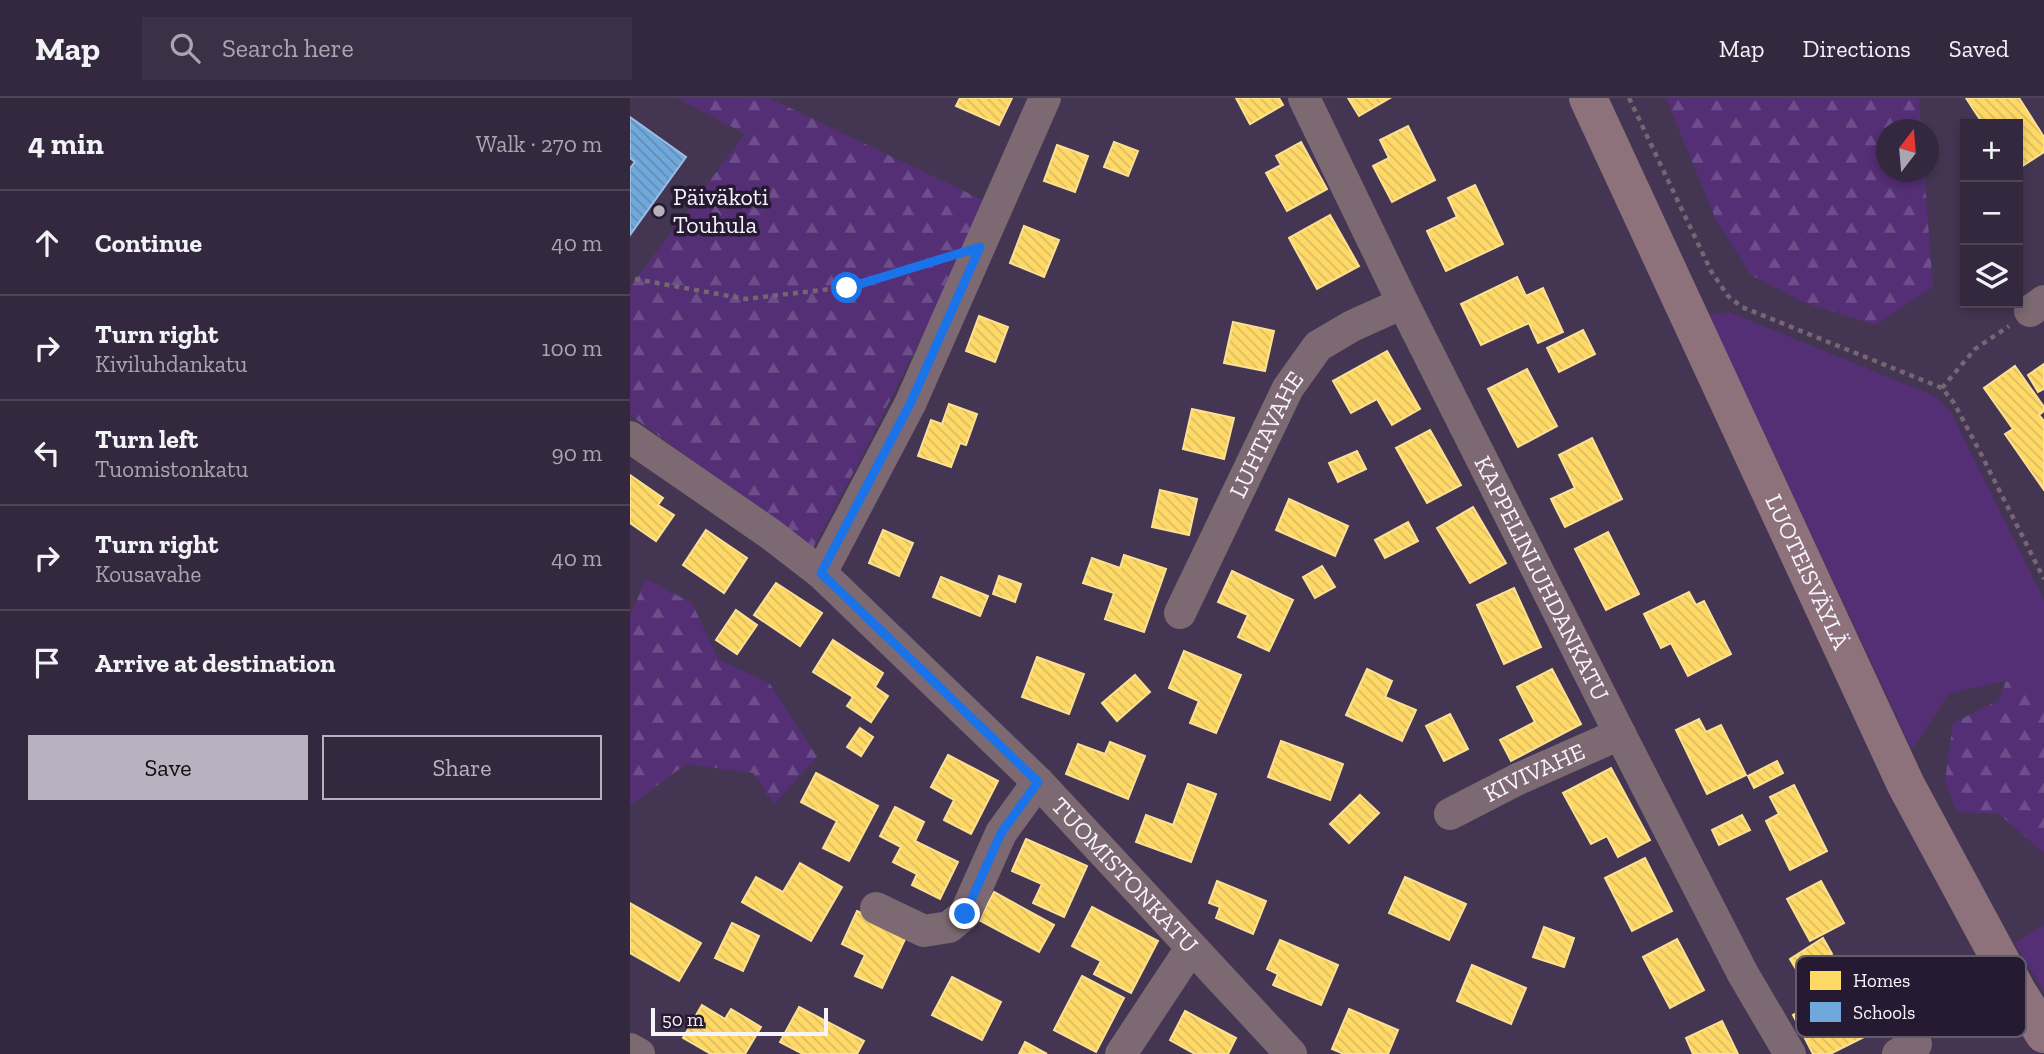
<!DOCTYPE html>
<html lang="en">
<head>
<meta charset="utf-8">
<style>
  body { margin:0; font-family:"Zilla Slab",serif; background:#3b3045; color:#f1f3f6 }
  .controls { position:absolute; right:21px; top:21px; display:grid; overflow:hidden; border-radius:0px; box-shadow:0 4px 10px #0003 }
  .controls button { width:63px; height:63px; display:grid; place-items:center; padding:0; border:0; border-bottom:2px solid #4e4458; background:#33283e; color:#f1f3f6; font:35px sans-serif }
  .compass { position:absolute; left:1246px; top:21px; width:63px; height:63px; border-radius:50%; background:#33283e; box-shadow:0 4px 10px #0003; rotate:16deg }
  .scale { position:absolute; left:21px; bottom:18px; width:177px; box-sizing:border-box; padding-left:7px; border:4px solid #f6f3fa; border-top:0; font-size:19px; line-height:24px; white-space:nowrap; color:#f6f3fa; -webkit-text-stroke:5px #251a31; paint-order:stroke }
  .stop { position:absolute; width:21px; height:21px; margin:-16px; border:5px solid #1a73e8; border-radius:50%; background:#fff }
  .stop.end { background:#1a73e8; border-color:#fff; box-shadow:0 2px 7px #0008 }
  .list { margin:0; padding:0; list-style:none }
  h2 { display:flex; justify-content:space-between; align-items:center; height:91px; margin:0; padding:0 28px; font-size:30px }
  h2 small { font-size:23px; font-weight:400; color:#a9a6b0 }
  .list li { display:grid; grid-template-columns:46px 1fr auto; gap:21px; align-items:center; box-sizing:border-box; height:105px; padding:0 28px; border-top:2px solid #4e4458 }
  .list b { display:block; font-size:26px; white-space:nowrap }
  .list p { margin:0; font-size:23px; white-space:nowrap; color:#a9a6b0 }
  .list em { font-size:23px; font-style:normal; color:#a9a6b0 }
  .actions { display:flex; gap:14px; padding:21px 28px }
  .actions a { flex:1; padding:16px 0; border:2px solid #b8b1bf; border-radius:0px; text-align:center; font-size:24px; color:#b8b1bf }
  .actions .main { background:#b8b1bf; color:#111 }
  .icon { flex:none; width:38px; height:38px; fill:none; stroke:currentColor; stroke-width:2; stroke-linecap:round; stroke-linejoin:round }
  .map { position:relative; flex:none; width:1414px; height:956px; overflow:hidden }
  header { display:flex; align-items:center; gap:42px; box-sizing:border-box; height:98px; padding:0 35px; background:#33283e; border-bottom:2px solid #4e4458 }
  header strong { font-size:33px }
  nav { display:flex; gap:38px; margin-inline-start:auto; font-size:24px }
  .search { width:490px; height:63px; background:#3b3045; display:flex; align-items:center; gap:18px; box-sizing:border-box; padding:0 24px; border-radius:0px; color:#a9a6b0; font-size:26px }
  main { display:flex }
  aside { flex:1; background:#33283e }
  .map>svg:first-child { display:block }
  .forest { fill:url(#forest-firs) }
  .green { fill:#542f75 }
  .homes { fill:url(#homes-back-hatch); stroke:#fce192; stroke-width:2 }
  .schools { fill:url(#schools-back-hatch); stroke:#98bee5; stroke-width:2 }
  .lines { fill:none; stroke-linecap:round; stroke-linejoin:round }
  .path { stroke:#756671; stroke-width:4.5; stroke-dasharray:5 5; stroke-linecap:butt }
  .minor { stroke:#7d6972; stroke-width:32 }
  .major { stroke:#8d727c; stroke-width:38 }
  .route { stroke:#1a73e8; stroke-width:9 }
  .poi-dot { fill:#b8b1bf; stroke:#251a31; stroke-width:2.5 }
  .labels { text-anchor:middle; stroke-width:7; stroke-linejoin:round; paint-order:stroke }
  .poi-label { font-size:24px; fill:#f6f3fa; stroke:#251a31; text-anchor:start }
  .street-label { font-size:24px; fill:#f6f3fa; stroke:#251a31 }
  .key { fill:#251a31; stroke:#645b6d; stroke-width:2 }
  .key-label { font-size:19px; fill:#f6f3fa }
</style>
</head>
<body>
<header>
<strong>Map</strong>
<div class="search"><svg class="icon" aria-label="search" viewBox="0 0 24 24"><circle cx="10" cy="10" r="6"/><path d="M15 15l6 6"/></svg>Search here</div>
<nav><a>Map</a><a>Directions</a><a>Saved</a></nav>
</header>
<main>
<aside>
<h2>4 min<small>Walk · 270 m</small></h2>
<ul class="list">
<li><svg class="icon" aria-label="ahead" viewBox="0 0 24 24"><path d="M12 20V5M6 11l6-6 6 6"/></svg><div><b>Continue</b></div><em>40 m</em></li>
<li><svg class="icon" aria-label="right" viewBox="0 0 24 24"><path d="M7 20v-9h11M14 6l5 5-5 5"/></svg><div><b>Turn right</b><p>Kiviluhdankatu</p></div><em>100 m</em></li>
<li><svg class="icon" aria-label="left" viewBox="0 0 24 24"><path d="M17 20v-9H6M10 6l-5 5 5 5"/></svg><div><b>Turn left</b><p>Tuomistonkatu</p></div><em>90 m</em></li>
<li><svg class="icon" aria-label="right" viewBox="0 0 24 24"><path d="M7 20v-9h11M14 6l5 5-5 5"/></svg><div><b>Turn right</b><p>Kousavahe</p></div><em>40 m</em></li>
<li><svg class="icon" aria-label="arrive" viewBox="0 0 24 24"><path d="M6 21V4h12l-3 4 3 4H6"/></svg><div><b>Arrive at destination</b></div></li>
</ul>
<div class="actions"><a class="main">Save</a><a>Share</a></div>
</aside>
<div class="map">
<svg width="1414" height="956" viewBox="0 0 1414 956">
  <defs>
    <pattern id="forest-firs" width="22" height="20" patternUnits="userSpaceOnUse" patternTransform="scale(1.75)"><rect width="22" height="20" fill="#542f75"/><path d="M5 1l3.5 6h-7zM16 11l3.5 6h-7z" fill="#6d4e8a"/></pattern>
    <pattern id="homes-back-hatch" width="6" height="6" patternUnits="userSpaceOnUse" patternTransform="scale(1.75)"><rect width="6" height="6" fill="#ffd966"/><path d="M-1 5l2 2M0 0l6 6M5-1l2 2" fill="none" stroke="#dbbc61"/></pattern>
    <pattern id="schools-back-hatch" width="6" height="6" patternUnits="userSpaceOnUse" patternTransform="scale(1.75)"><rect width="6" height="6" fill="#6fa8dc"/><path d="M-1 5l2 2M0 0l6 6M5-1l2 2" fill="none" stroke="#648cb0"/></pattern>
  </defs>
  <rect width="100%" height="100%" fill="#443652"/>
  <g class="forest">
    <polygon points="47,0 139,0 359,105 231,360 183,450 0,317 0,189 115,36"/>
    <polygon points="1036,0 1289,0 1291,31 1256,32 1256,74 1294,74 1303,189 1246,227 1173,204 1121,177 1086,122"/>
    <polygon points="16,481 62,505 88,561 140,586 187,659 144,706 123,675 56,666 0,708 0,518"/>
    <polygon points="1376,583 1414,598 1414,755 1369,716 1327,714 1315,683 1323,625 1369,602"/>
  </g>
  <g class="green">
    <polygon points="1099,214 1304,298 1320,313 1414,502 1414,598 1376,583 1319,595 1282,651 1079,217"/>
    <polygon points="1414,827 1414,894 1385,845"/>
  </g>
  <g class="homes">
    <polygon points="330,0 382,0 369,27 326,8"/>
    <polygon points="606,0 649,0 653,7 620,26"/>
    <polygon points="718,0 760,0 729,18"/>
    <polygon points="1336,0 1389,0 1414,39 1414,54 1388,71 1388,26 1353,26"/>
    <polygon points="778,28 805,82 762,104 743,68 759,60 750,42"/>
    <polygon points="484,44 508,53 498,78 474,69"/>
    <polygon points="671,44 697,91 657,113 636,75 651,67 646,58"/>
    <polygon points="427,47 458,58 445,94 414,83"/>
    <polygon points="845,87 873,146 816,173 797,133 827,119 818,100"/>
    <polygon points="700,117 729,168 687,191 659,140"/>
    <polygon points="394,128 429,142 414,179 380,165"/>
    <polygon points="887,179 896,198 913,190 933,234 908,245 899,225 851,247 831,206"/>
    <polygon points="349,218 378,229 365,264 336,253"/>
    <polygon points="603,224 644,233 635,273 594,265"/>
    <polygon points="953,232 965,256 929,274 917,250"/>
    <polygon points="757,253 790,311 762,327 747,301 721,315 703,283"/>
    <polygon points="1414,266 1414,291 1408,294 1398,277"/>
    <polygon points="1385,268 1414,309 1414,313 1409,317 1414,323 1414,392 1375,336 1383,331 1354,290"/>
    <polygon points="897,271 927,328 888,349 858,291"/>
    <polygon points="319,306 347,316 336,347 330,345 321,369 288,358 301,322 312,326"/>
    <polygon points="562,311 604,320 594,361 553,351"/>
    <polygon points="800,332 831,387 797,405 766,350"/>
    <polygon points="962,340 992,401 935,429 921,401 945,390 929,357"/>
    <polygon points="727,353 736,371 708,384 699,365"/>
    <polygon points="0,377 33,400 28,407 44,417 26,443 0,425"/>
    <polygon points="530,392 567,401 559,437 522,429"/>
    <polygon points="659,401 718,428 705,458 646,432"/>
    <polygon points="843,409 876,465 840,485 807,430"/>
    <polygon points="778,424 788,443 755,460 745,442"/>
    <polygon points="76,432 117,460 94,495 53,467"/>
    <polygon points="253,432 283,445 269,478 239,465"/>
    <polygon points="978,434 1009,496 976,512 945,451"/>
    <polygon points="494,457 536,471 514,534 475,521 484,495 453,485 462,460 490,470"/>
    <polygon points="692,468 705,489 685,500 673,479"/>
    <polygon points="602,473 663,502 639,553 608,539 618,517 588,504"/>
    <polygon points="369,478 391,486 385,504 363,496"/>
    <polygon points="311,479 358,498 350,518 303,499"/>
    <polygon points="146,485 192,515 170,548 124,517"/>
    <polygon points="884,490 911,549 874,566 847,507"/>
    <polygon points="1059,494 1066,507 1074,503 1101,556 1058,578 1041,545 1031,550 1014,516"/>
    <polygon points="106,512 127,527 107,556 86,542"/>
    <polygon points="203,542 253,575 245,589 258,598 241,624 217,608 223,599 183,574"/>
    <polygon points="554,553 611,577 586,635 560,625 569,603 539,590"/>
    <polygon points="407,559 454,576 439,616 392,599"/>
    <polygon points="737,571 762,583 755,599 786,612 772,643 716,617"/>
    <polygon points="922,571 951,626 881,663 870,642 905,624 887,589"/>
    <polygon points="505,577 520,594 487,623 472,605"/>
    <polygon points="820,616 838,651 814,663 796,628"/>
    <polygon points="1069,621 1076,634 1091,627 1116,677 1077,696 1046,632"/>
    <polygon points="230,630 243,639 231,658 217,649"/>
    <polygon points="651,643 713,666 700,702 638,679"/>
    <polygon points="480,644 515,658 498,701 436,676 448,646 475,656"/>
    <polygon points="318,657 368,683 341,736 314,722 324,702 301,689"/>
    <polygon points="1147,663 1153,675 1124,690 1118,678"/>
    <polygon points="981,670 1020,742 988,759 977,738 961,746 933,695"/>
    <polygon points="186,675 248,708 219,763 193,750 207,723 171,704"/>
    <polygon points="558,686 586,696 561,764 506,744 516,717 543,727"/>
    <polygon points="1164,687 1197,753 1160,772 1136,723 1149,716 1140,699"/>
    <polygon points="730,697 749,715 719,745 700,726"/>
    <polygon points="265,709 294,724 285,743 328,764 310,801 282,787 287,776 263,764 271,749 250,738"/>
    <polygon points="1112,717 1120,732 1089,747 1082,732"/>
    <polygon points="396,741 457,768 434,819 403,805 412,786 382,773"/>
    <polygon points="1015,760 1042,813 1002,833 975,780"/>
    <polygon points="170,765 212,789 181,843 112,804 126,779 153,794"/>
    <polygon points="775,779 836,806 819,842 759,815"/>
    <polygon points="587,783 636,803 623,836 586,820 590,809 579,805"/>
    <polygon points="1191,783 1214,825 1180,843 1157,801"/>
    <polygon points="364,794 424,827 409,854 349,822"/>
    <polygon points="0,805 71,845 49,883 0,855"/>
    <polygon points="462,809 528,843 501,895 464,876 471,863 442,848"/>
    <polygon points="227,813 277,837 252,890 225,878 235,857 212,846"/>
    <polygon points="102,825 129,838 113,873 85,860"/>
    <polygon points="914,829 944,840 934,869 903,859"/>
    <polygon points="1193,840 1202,856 1169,876 1160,861"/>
    <polygon points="1047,841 1074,892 1040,910 1013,859"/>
    <polygon points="650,842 708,867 691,907 643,887 648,876 637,871"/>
    <polygon points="842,867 896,890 881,926 827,903"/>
    <polygon points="452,878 494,900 466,954 424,932"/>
    <polygon points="322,879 371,904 352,942 302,917"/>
    <polygon points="1195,900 1204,917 1237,901 1252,930 1200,956 1183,956 1163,917"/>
    <polygon points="72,907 95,921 101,911 131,929 115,956 81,956 53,940"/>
    <polygon points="169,909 234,943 227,956 173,956 150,944"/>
    <polygon points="719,911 768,932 758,956 714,956 702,951"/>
    <polygon points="555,913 606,940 598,956 565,956 540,942"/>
    <polygon points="1092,923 1108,956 1063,956 1056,940"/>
    <polygon points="395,944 417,956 389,956"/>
  </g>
  <polygon class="schools" points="0,19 56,59 0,137 0,70 5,64 0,60"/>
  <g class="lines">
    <g class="path">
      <polyline points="999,0 1081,173 1098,198 1112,209 1312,290 1324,305 1350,354 1414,481"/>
      <polyline points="5,181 116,201 217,189 316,159"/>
      <polyline points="1312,290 1345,251 1379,228"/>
      <polyline points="1309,934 1360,907"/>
    </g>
    <g class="minor">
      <path id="s1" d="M674 0 773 205 990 636 1113 876 1160 956"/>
      <polyline points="1400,213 1414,203"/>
      <path id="s2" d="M0 339 139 435 191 475 408 684 661 956"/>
      <polyline points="191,475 280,306 415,0"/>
      <path id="s3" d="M550 515 658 290 688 248 722 228 773 205"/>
      <path id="s4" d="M820 716 888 681 990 636"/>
      <polyline points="246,810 294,833 319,829 335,816 371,735 408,684"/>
      <polyline points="0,951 9,956"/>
      <polyline points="491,956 561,850"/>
      <polyline points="1268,956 1286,946"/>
    </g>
    <path class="major" id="s5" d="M958 0 1276 687 1387 893 1414 936"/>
  </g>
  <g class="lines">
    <polyline class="route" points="217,190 350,149 280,306 191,475 408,684 371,735 335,816"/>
  </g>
  <circle class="poi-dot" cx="29" cy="113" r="7"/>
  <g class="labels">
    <g class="poi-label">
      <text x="43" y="107">Päiväkoti<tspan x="43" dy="28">Touhula</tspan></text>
    </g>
    <g class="street-label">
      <text dy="8" stroke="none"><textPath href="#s3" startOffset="198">LUHTAVAHE</textPath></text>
      <text dy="8" stroke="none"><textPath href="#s5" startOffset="522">LUOTEISVÄYLÄ</textPath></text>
      <text dy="8" stroke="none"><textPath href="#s1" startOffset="536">KAPPELINLUHDANKATU</textPath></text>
      <text dy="8" stroke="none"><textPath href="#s4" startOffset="94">KIVIVAHE</textPath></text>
      <text dy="8" stroke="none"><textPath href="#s2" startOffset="663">TUOMISTONKATU</textPath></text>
    </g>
  </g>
  <rect x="1166" y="858" width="230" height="81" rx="10" class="key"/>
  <rect x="1180" y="873" width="31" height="19" fill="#ffd966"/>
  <rect x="1180" y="904" width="31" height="20" fill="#6fa8dc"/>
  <g class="key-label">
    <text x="1223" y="889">Homes</text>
    <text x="1223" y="921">Schools</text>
  </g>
</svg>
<div class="controls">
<button>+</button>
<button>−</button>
<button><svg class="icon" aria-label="layers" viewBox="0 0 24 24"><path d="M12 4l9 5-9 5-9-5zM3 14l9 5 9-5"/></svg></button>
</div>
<svg class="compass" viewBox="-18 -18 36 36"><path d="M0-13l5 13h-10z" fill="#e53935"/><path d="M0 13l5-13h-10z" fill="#a9a6b0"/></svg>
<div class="scale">50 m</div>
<div class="stop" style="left:217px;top:190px"></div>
<div class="stop end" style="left:335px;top:816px"></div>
</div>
</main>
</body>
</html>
